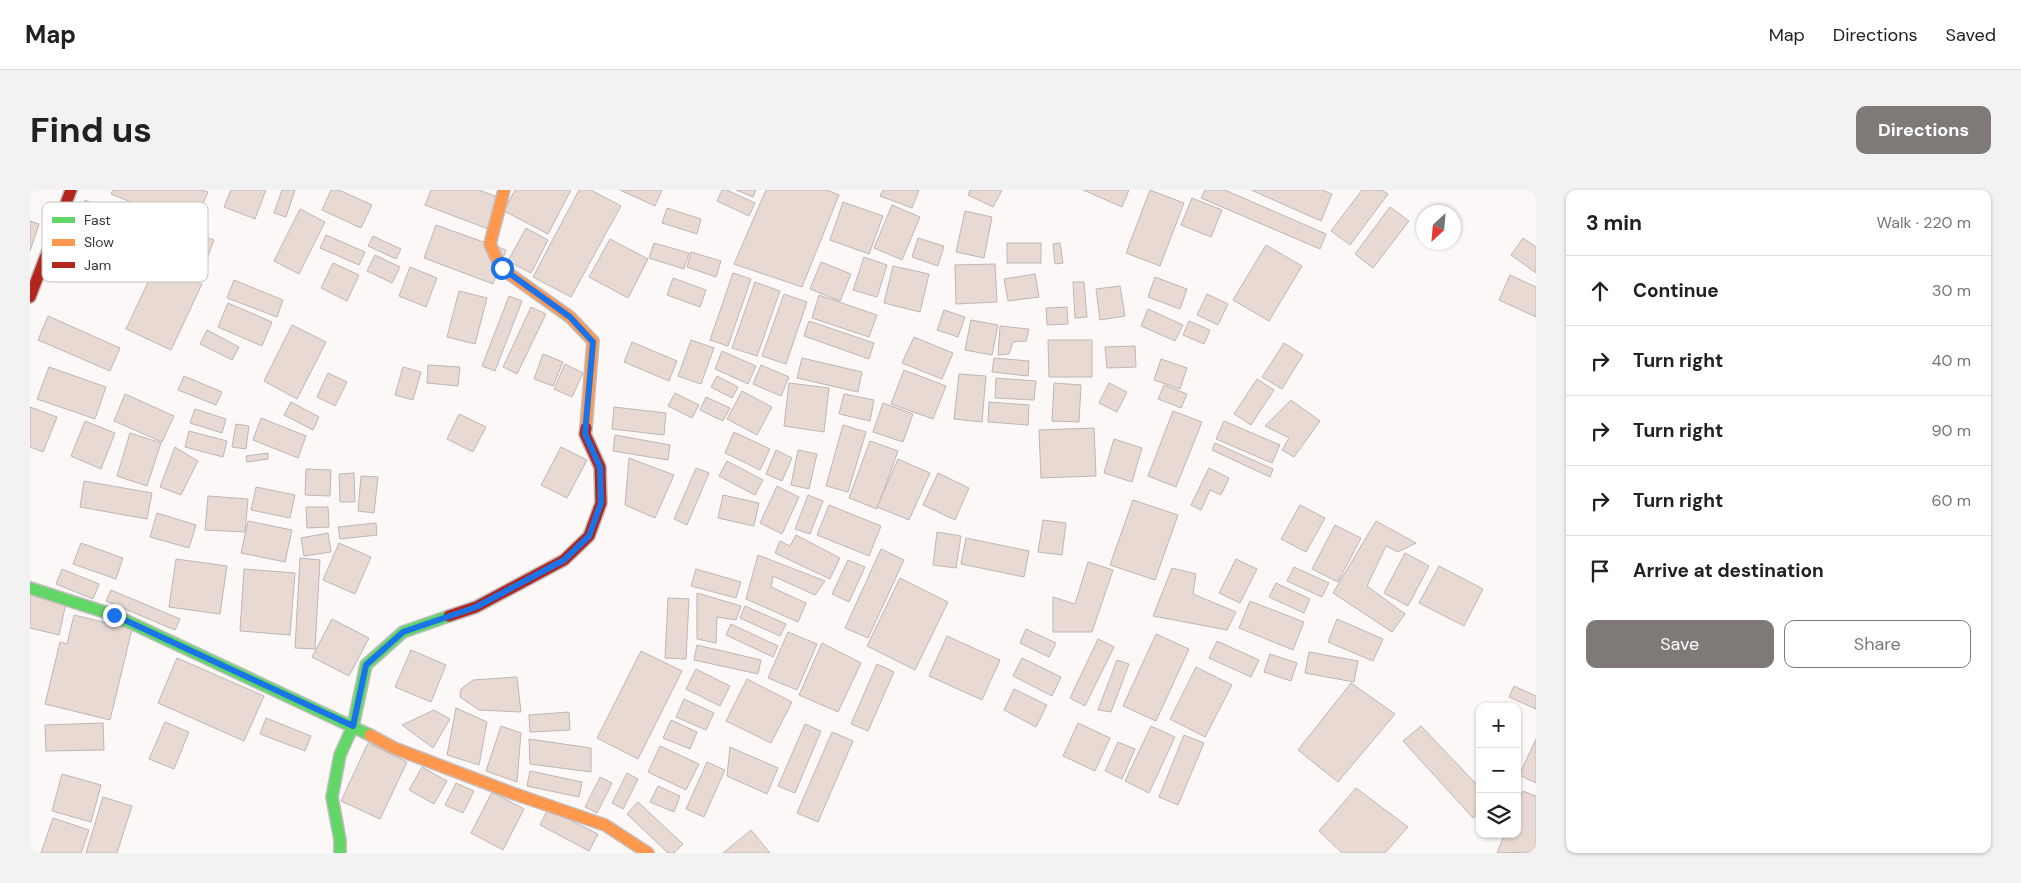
<!DOCTYPE html>
<html lang="en">
<head>
<meta charset="utf-8">
<style>
  body { margin:0; font-family:"DM Sans",sans-serif; background:#f2f2f2; color:#202124 }
  .controls { position:absolute; right:15px; bottom:15px; display:grid; overflow:hidden; border-radius:10px; box-shadow:0 1px 4px #0004 }
  .controls button { width:45px; height:45px; display:grid; place-items:center; padding:0; border:0; border-bottom:1px solid #e0e0e0; background:#fff; color:#202124; font:25px sans-serif }
  .compass { position:absolute; left:1386px; top:15px; width:45px; height:45px; border-radius:50%; background:#fff; box-shadow:0 1px 4px #0004; rotate:206deg }
  .stop { position:absolute; width:15px; height:15px; margin:-11px; border:4px solid #1a73e8; border-radius:50%; background:#fff }
  .stop.end { background:#1a73e8; border-color:#fff; box-shadow:0 1px 5px #0008 }
  .list { margin:0; padding:0; list-style:none }
  h2 { display:flex; justify-content:space-between; align-items:center; height:65px; margin:0; padding:0 20px; font-size:21px }
  h2 small { font-size:16px; font-weight:400; color:#757577 }
  .list li { display:grid; grid-template-columns:32px 1fr auto; gap:15px; align-items:center; box-sizing:border-box; height:70px; padding:0 20px; border-top:1px solid #e0e0e0 }
  .list b { display:block; font-size:19px; white-space:nowrap }
  .list em { font-size:16px; font-style:normal; color:#757577 }
  .actions { display:flex; gap:10px; padding:15px 20px }
  .actions a { flex:1; padding:11px 0; border:1px solid #7f7a78; border-radius:10px; text-align:center; font-size:18px; color:#7f7a78 }
  .actions .main { background:#7f7a78; color:#fff }
  .icon { flex:none; width:28px; height:28px; fill:none; stroke:currentColor; stroke-width:2; stroke-linecap:round; stroke-linejoin:round }
  .map { position:relative; flex:none; width:1506px; height:663px; overflow:hidden; border-radius:10px }
  header { display:flex; align-items:center; gap:30px; box-sizing:border-box; height:70px; padding:0 25px; background:#fff; border-bottom:1px solid #e0e0e0 }
  header strong { font-size:24px }
  nav { display:flex; gap:28px; margin-inline-start:auto; font-size:18px }
  .intro { display:flex; align-items:center; justify-content:space-between; box-sizing:border-box; height:120px; padding:0 30px }
  h1 { margin:0; font-size:35px }
  .button { padding:12px 22px; border-radius:10px; background:#7f7a78; color:#fff; font-size:18px; font-weight:700 }
  main { display:flex; gap:30px; padding:0 30px }
  aside { flex:1; background:#fff; border-radius:10px; box-shadow:0 1px 4px #0004 }
  .map>svg:first-child { display:block }
  .building { fill:#e9d9d3; stroke:#bcb7b6 }
  .lines { fill:none; stroke-linecap:round; stroke-linejoin:round }
  .fast-casing { stroke:#c3bebd; stroke-width:14 }
  .slow-casing { stroke:#c3bebd; stroke-width:14 }
  .jam-casing { stroke:#c3bebd; stroke-width:14 }
  .fast { stroke:#63d668; stroke-width:11 }
  .slow { stroke:#ff974d; stroke-width:11 }
  .jam { stroke:#b3261e; stroke-width:11 }
  .route { stroke:#1a73e8; stroke-width:6 }
  .key { fill:#fff; stroke:#c4c3c2; stroke-width:1 }
  .key-label { font-size:14px; fill:#3c3634 }
</style>
</head>
<body>
<header>
<strong>Map</strong>
<nav><a>Map</a><a>Directions</a><a>Saved</a></nav>
</header>
<div class="intro"><h1>Find us</h1><a class="button">Directions</a></div>
<main>
<div class="map">
<svg width="1506" height="663" viewBox="0 0 1506 663">
  <rect width="100%" height="100%" fill="#fcf8f7"/>
  <g class="building">
    <polygon points="83,0 171,0 178,2 163,37 81,4"/>
    <polygon points="201,0 236,0 225,29 194,17"/>
    <polygon points="252,0 265,0 256,27 244,23"/>
    <polygon points="301,0 309,0 342,15 331,38 292,20"/>
    <polygon points="401,0 449,0 470,8 458,39 395,15"/>
    <polygon points="485,0 541,0 518,44 474,21"/>
    <polygon points="549,0 561,0 591,16 541,107 503,87"/>
    <polygon points="590,0 632,0 625,16"/>
    <polygon points="692,0 697,0 725,13 719,26 687,11"/>
    <polygon points="706,0 726,0 723,7"/>
    <polygon points="736,0 797,0 809,5 772,97 704,74"/>
    <polygon points="853,0 889,0 882,18 850,6"/>
    <polygon points="940,0 972,0 963,17 938,5"/>
    <polygon points="1053,0 1099,0 1092,17"/>
    <polygon points="1120,0 1154,13 1130,76 1096,63"/>
    <polygon points="1175,0 1195,0 1296,44 1290,59 1171,8"/>
    <polygon points="1221,0 1292,0 1302,4 1291,31"/>
    <polygon points="1332,0 1352,0 1358,4 1320,55 1301,41"/>
    <polygon points="1162,8 1192,20 1181,47 1151,35"/>
    <polygon points="55,10 87,24 68,68 36,55"/>
    <polygon points="813,12 853,26 839,64 800,50"/>
    <polygon points="862,15 890,27 872,70 844,58"/>
    <polygon points="1360,17 1379,31 1343,78 1325,64"/>
    <polygon points="637,18 671,29 667,44 632,33"/>
    <polygon points="270,19 295,32 269,84 244,71"/>
    <polygon points="935,21 962,27 954,68 926,62"/>
    <polygon points="0,31 9,34 0,61"/>
    <polygon points="406,35 476,60 463,94 394,68"/>
    <polygon points="149,37 184,50 170,87 134,73"/>
    <polygon points="496,38 518,50 501,83 478,71"/>
    <polygon points="296,45 335,62 329,75 290,58"/>
    <polygon points="343,46 371,59 366,69 338,56"/>
    <polygon points="888,48 914,56 908,76 882,67"/>
    <polygon points="1493,48 1506,57 1506,83 1481,65"/>
    <polygon points="580,49 618,69 598,108 559,87"/>
    <polygon points="624,53 659,63 654,79 619,68"/>
    <rect x="977" y="53" width="34" height="20"/>
    <polygon points="1030,53 1033,73 1025,74 1023,54"/>
    <polygon points="1236,55 1272,76 1239,131 1203,110"/>
    <polygon points="661,62 691,71 686,87 657,77"/>
    <polygon points="345,65 370,77 362,93 337,81"/>
    <polygon points="834,67 857,75 847,107 823,100"/>
    <polygon points="791,72 821,84 810,111 780,99"/>
    <polygon points="127,73 172,94 141,160 96,139"/>
    <polygon points="303,73 329,85 317,111 291,98"/>
    <polygon points="965,74 967,112 926,114 925,75"/>
    <polygon points="863,76 899,84 890,122 854,113"/>
    <polygon points="380,77 407,88 396,117 369,106"/>
    <polygon points="703,83 721,89 698,156 680,150"/>
    <polygon points="1005,84 1009,107 978,111 974,89"/>
    <polygon points="1480,85 1506,97 1506,127 1469,110"/>
    <polygon points="1125,87 1157,99 1150,119 1118,107"/>
    <polygon points="643,88 676,100 670,117 637,105"/>
    <polygon points="204,90 253,110 247,127 197,108"/>
    <polygon points="725,92 750,101 727,166 702,158"/>
    <polygon points="1043,92 1054,92 1057,127 1045,128"/>
    <polygon points="1090,96 1095,126 1070,130 1066,99"/>
    <polygon points="429,101 457,108 445,154 417,147"/>
    <polygon points="754,104 777,112 756,174 732,166"/>
    <polygon points="1177,104 1198,114 1188,135 1167,125"/>
    <polygon points="789,105 847,125 839,147 782,128"/>
    <polygon points="479,106 492,111 465,181 452,176"/>
    <polygon points="198,113 242,132 232,156 188,137"/>
    <polygon points="501,117 516,124 487,184 473,177"/>
    <polygon points="1037,117 1038,134 1017,135 1016,118"/>
    <polygon points="1118,119 1153,135 1145,151 1111,136"/>
    <polygon points="914,120 935,127 928,147 907,140"/>
    <polygon points="18,126 90,158 80,181 8,150"/>
    <polygon points="941,130 968,135 962,165 935,160"/>
    <polygon points="779,131 844,153 839,169 774,146"/>
    <polygon points="1159,131 1180,140 1174,154 1153,145"/>
    <polygon points="262,135 296,152 267,209 234,191"/>
    <polygon points="970,136 999,139 996,151 983,152 979,164 968,165"/>
    <polygon points="177,140 209,157 202,170 170,154"/>
    <polygon points="884,147 923,163 912,189 872,173"/>
    <polygon points="661,150 684,158 671,194 648,186"/>
    <polygon points="1018,150 1062,150 1062,187 1019,187"/>
    <polygon points="602,152 647,171 639,191 594,172"/>
    <polygon points="1254,153 1273,165 1252,199 1232,187"/>
    <polygon points="1105,156 1106,177 1077,178 1075,157"/>
    <polygon points="692,161 726,176 718,194 685,179"/>
    <polygon points="513,164 533,172 523,196 504,189"/>
    <polygon points="772,168 832,182 828,202 767,188"/>
    <polygon points="964,168 999,171 998,186 962,182"/>
    <polygon points="1131,169 1157,178 1150,199 1124,190"/>
    <polygon points="535,174 553,183 542,207 524,199"/>
    <polygon points="398,175 430,177 428,196 397,193"/>
    <polygon points="731,175 759,187 751,206 723,194"/>
    <polygon points="19,177 76,197 65,229 7,209"/>
    <polygon points="373,177 391,182 383,210 365,205"/>
    <polygon points="874,180 916,196 903,229 861,214"/>
    <polygon points="298,183 317,192 305,216 287,207"/>
    <polygon points="929,184 956,186 952,232 924,229"/>
    <polygon points="154,186 192,202 186,215 148,200"/>
    <polygon points="687,186 708,197 702,208 681,197"/>
    <polygon points="966,188 1006,191 1004,210 965,208"/>
    <polygon points="1227,189 1244,200 1221,235 1204,224"/>
    <polygon points="759,193 799,198 794,242 754,236"/>
    <polygon points="1024,193 1051,195 1049,232 1022,231"/>
    <polygon points="1079,193 1097,202 1087,222 1069,213"/>
    <polygon points="1134,195 1157,204 1151,218 1128,209"/>
    <polygon points="712,201 742,217 727,245 697,229"/>
    <polygon points="645,203 669,215 662,228 638,216"/>
    <polygon points="95,204 144,226 132,252 84,231"/>
    <polygon points="814,204 844,210 840,231 809,224"/>
    <polygon points="676,207 700,218 693,231 670,220"/>
    <polygon points="1261,210 1290,231 1264,267 1252,260 1259,248 1235,236"/>
    <polygon points="261,212 289,227 283,240 254,225"/>
    <polygon points="959,212 999,215 998,235 958,232"/>
    <polygon points="853,213 883,224 873,252 843,242"/>
    <polygon points="0,217 27,227 13,262 0,257"/>
    <polygon points="584,217 636,223 634,245 582,239"/>
    <polygon points="165,219 196,229 192,243 160,233"/>
    <polygon points="1143,221 1172,232 1146,297 1118,286"/>
    <polygon points="429,224 456,237 443,262 417,249"/>
    <polygon points="231,228 276,246 268,268 223,250"/>
    <polygon points="55,231 85,243 71,279 41,266"/>
    <polygon points="1194,231 1250,255 1242,273 1186,249"/>
    <polygon points="206,234 219,236 216,259 202,257"/>
    <polygon points="813,235 836,242 818,302 796,296"/>
    <polygon points="1064,238 1066,286 1011,288 1009,240"/>
    <polygon points="159,241 197,251 193,267 155,257"/>
    <polygon points="704,242 740,259 730,280 695,263"/>
    <polygon points="100,243 131,253 117,296 87,286"/>
    <polygon points="585,245 640,255 638,270 583,261"/>
    <polygon points="1084,249 1112,258 1102,292 1074,283"/>
    <polygon points="840,251 868,261 847,319 819,308"/>
    <polygon points="1185,253 1243,279 1240,287 1182,260"/>
    <polygon points="145,257 168,271 151,305 130,297"/>
    <polygon points="531,257 557,270 537,308 511,295"/>
    <polygon points="746,260 762,268 752,291 736,284"/>
    <polygon points="768,260 787,264 779,299 761,295"/>
    <polygon points="238,263 238,269 217,272 216,266"/>
    <polygon points="599,268 644,285 625,328 595,315"/>
    <polygon points="868,269 900,283 879,330 847,317"/>
    <polygon points="697,271 733,290 725,305 689,286"/>
    <polygon points="666,278 679,283 657,335 644,329"/>
    <polygon points="1179,278 1199,288 1191,305 1180,300 1171,320 1161,315"/>
    <polygon points="276,279 301,280 300,306 275,305"/>
    <polygon points="324,283 325,312 310,312 309,284"/>
    <polygon points="908,283 939,298 925,330 893,315"/>
    <polygon points="331,286 348,287 344,323 328,321"/>
    <polygon points="54,291 122,303 117,329 50,317"/>
    <polygon points="747,296 769,307 752,344 730,333"/>
    <polygon points="226,297 265,305 260,328 221,320"/>
    <polygon points="693,305 729,313 724,336 688,328"/>
    <polygon points="778,305 793,311 780,344 765,339"/>
    <polygon points="178,306 218,309 215,342 175,340"/>
    <polygon points="1103,310 1148,325 1125,390 1080,375"/>
    <polygon points="799,315 851,336 839,366 787,345"/>
    <polygon points="1270,315 1295,328 1276,362 1251,349"/>
    <polygon points="276,317 298,317 299,337 277,338"/>
    <polygon points="127,323 166,335 159,358 120,347"/>
    <polygon points="1013,330 1036,333 1032,365 1008,362"/>
    <polygon points="218,331 262,340 255,372 211,363"/>
    <polygon points="1346,331 1386,353 1368,362 1356,356 1337,396 1375,424 1362,442 1303,403"/>
    <polygon points="346,333 347,345 310,349 308,337"/>
    <polygon points="1305,335 1331,348 1308,392 1282,379"/>
    <polygon points="907,342 931,346 926,378 903,375"/>
    <polygon points="298,343 301,362 274,366 271,348"/>
    <polygon points="766,345 810,368 800,389 745,363 750,351 760,356"/>
    <polygon points="936,348 999,361 994,387 931,374"/>
    <polygon points="51,353 93,368 86,389 43,374"/>
    <polygon points="309,353 341,367 325,404 293,390"/>
    <polygon points="851,359 874,370 838,448 815,438"/>
    <polygon points="1375,363 1399,376 1378,416 1354,403"/>
    <polygon points="728,365 795,391 785,405 743,386 741,397 776,413 768,432 716,409"/>
    <polygon points="270,368 290,370 285,459 265,458"/>
    <polygon points="146,369 197,376 190,424 139,417"/>
    <polygon points="1206,369 1227,379 1210,413 1189,403"/>
    <polygon points="818,370 835,377 819,412 802,404"/>
    <polygon points="1058,372 1083,380 1062,442 1023,442 1023,407 1045,414"/>
    <polygon points="1409,376 1453,399 1434,436 1389,413"/>
    <polygon points="1264,377 1299,393 1292,407 1257,391"/>
    <polygon points="1142,378 1166,384 1163,404 1206,422 1197,440 1123,426"/>
    <polygon points="32,379 69,394 63,409 26,394"/>
    <polygon points="214,379 265,383 260,445 210,441"/>
    <polygon points="666,379 711,392 706,408 661,396"/>
    <polygon points="870,388 918,412 885,480 837,456"/>
    <polygon points="1246,393 1280,409 1274,423 1239,407"/>
    <polygon points="81,400 150,429 145,440 76,411"/>
    <polygon points="667,403 711,416 706,430 687,427 686,453 667,449"/>
    <polygon points="0,405 36,413 29,445 0,438"/>
    <polygon points="638,408 659,409 656,469 635,468"/>
    <polygon points="1220,411 1274,432 1263,460 1209,438"/>
    <polygon points="715,416 756,434 750,446 710,428"/>
    <polygon points="44,425 102,439 80,530 15,514 30,452 37,454"/>
    <polygon points="302,429 339,448 319,486 282,467"/>
    <polygon points="1307,429 1353,449 1343,471 1298,452"/>
    <polygon points="701,434 748,456 743,467 696,445"/>
    <polygon points="996,439 1026,453 1019,467 990,453"/>
    <polygon points="758,442 787,454 767,500 738,488"/>
    <polygon points="1126,444 1159,459 1126,531 1093,516"/>
    <polygon points="917,446 970,470 952,510 899,486"/>
    <polygon points="1068,449 1084,457 1055,516 1040,508"/>
    <polygon points="1187,451 1229,470 1221,487 1179,468"/>
    <polygon points="792,453 831,473 808,522 769,505"/>
    <polygon points="667,455 731,470 728,484 664,470"/>
    <polygon points="381,460 416,475 401,512 365,497"/>
    <polygon points="611,461 652,481 608,569 567,548"/>
    <polygon points="1279,462 1328,471 1324,492 1275,483"/>
    <polygon points="1240,464 1267,473 1261,491 1234,482"/>
    <polygon points="147,468 234,506 214,551 128,513"/>
    <polygon points="992,468 1031,487 1022,506 983,486"/>
    <polygon points="1087,470 1099,474 1081,522 1068,520"/>
    <polygon points="847,474 864,482 838,541 821,534"/>
    <polygon points="1166,477 1202,495 1175,547 1140,529"/>
    <polygon points="666,479 700,496 690,516 656,499"/>
    <polygon points="487,487 491,522 449,520 430,507 431,499 443,490"/>
    <polygon points="717,489 762,512 741,553 696,531"/>
    <polygon points="1321,493 1365,524 1308,592 1268,560"/>
    <polygon points="1484,496 1506,506 1506,519 1479,507"/>
    <polygon points="984,499 1017,515 1006,537 974,520"/>
    <polygon points="654,509 684,523 676,540 646,527"/>
    <polygon points="426,518 457,532 449,575 417,565"/>
    <polygon points="404,520 420,529 403,558 372,535"/>
    <polygon points="539,522 540,540 500,542 499,525"/>
    <polygon points="236,528 281,546 275,561 230,544"/>
    <polygon points="641,530 667,542 660,559 633,548"/>
    <polygon points="135,532 159,542 144,579 119,569"/>
    <polygon points="73,533 74,560 16,561 15,535"/>
    <polygon points="1048,533 1080,548 1065,581 1033,566"/>
    <polygon points="775,534 791,541 765,603 748,596"/>
    <polygon points="471,536 491,543 487,592 456,581"/>
    <polygon points="1121,536 1145,547 1119,603 1095,591"/>
    <polygon points="1391,536 1450,598 1450,622 1443,628 1373,551"/>
    <polygon points="802,542 823,551 788,632 767,623"/>
    <polygon points="1154,545 1174,553 1148,615 1129,607"/>
    <polygon points="499,549 561,558 561,582 500,574"/>
    <polygon points="1506,549 1506,593 1489,585"/>
    <polygon points="1088,552 1105,559 1092,589 1075,581"/>
    <polygon points="338,553 377,572 350,629 311,611"/>
    <polygon points="630,556 669,574 656,600 618,582"/>
    <polygon points="700,557 748,578 737,604 697,586"/>
    <polygon points="677,572 695,580 674,627 656,619"/>
    <polygon points="392,577 417,591 404,614 379,600"/>
    <polygon points="500,581 552,592 549,607 497,596"/>
    <polygon points="597,583 608,589 593,619 582,613"/>
    <polygon points="32,584 71,595 61,632 22,621"/>
    <polygon points="570,587 582,593 567,623 555,617"/>
    <polygon points="426,593 444,601 433,623 415,615"/>
    <polygon points="628,596 650,606 644,622 620,612"/>
    <polygon points="1326,598 1378,637 1355,663 1312,663 1289,641"/>
    <polygon points="1493,601 1506,606 1506,662 1467,663 1475,644 1487,644 1487,614"/>
    <polygon points="462,602 494,619 473,660 441,643"/>
    <polygon points="73,607 102,616 87,663 56,663"/>
    <polygon points="608,612 653,654 644,663 638,663 597,624"/>
    <polygon points="518,619 568,644 559,661 510,635"/>
    <polygon points="23,628 59,640 51,663 11,663"/>
    <polygon points="721,640 740,663 693,663"/>
  </g>
  <g class="lines">
    <g class="fast-casing">
      <g id="fast">
        <polyline points="0,398 84,425 340,545"/>
        <polyline points="310,663 310,650 302,607 310,565 323,536 336,475 373,442 419,426"/>
      </g>
    </g>
    <g class="slow-casing">
      <g id="slow">
        <polyline points="474,0 460,54 471,78 540,127 563,151 556,238"/>
        <polyline points="340,545 364,558 482,603 575,635 618,663"/>
      </g>
    </g>
    <g class="jam-casing">
      <g id="jam">
        <polyline points="0,107 41,0"/>
        <polyline points="419,426 446,417 534,370 559,346 571,313 570,277 555,244 556,238"/>
      </g>
    </g>
    <use href="#fast" class="fast"/>
    <use href="#slow" class="slow"/>
    <use href="#jam" class="jam"/>
  </g>
  <g class="lines">
    <polyline class="route" points="84,425 323,536 336,475 373,442 446,417 534,370 559,346 571,313 570,277 555,244 563,152 540,127 472,78"/>
  </g>
  <rect x="12" y="12" width="166" height="80" rx="8" class="key"/>
  <rect x="22" y="27" width="23" height="6" fill="#63d668"/>
  <rect x="22" y="49" width="23" height="7" fill="#ff974d"/>
  <rect x="22" y="72" width="23" height="6" fill="#b3261e"/>
  <g class="key-label">
    <text x="54" y="35">Fast</text>
    <text x="54" y="57">Slow</text>
    <text x="54" y="80">Jam</text>
  </g>
</svg>
<div class="controls">
<button>+</button>
<button>−</button>
<button><svg class="icon" aria-label="layers" viewBox="0 0 24 24"><path d="M12 4l9 5-9 5-9-5zM3 14l9 5 9-5"/></svg></button>
</div>
<svg class="compass" viewBox="-18 -18 36 36"><path d="M0-13l5 13h-10z" fill="#e53935"/><path d="M0 13l5-13h-10z" fill="#757577"/></svg>
<div class="stop" style="left:472px;top:78px"></div>
<div class="stop end" style="left:84px;top:425px"></div>
</div>
<aside>
<h2>3 min<small>Walk · 220 m</small></h2>
<ul class="list">
<li><svg class="icon" aria-label="ahead" viewBox="0 0 24 24"><path d="M12 20V5M6 11l6-6 6 6"/></svg><div><b>Continue</b></div><em>30 m</em></li>
<li><svg class="icon" aria-label="right" viewBox="0 0 24 24"><path d="M7 20v-9h11M14 6l5 5-5 5"/></svg><div><b>Turn right</b></div><em>40 m</em></li>
<li><svg class="icon" aria-label="right" viewBox="0 0 24 24"><path d="M7 20v-9h11M14 6l5 5-5 5"/></svg><div><b>Turn right</b></div><em>90 m</em></li>
<li><svg class="icon" aria-label="right" viewBox="0 0 24 24"><path d="M7 20v-9h11M14 6l5 5-5 5"/></svg><div><b>Turn right</b></div><em>60 m</em></li>
<li><svg class="icon" aria-label="arrive" viewBox="0 0 24 24"><path d="M6 21V4h12l-3 4 3 4H6"/></svg><div><b>Arrive at destination</b></div></li>
</ul>
<div class="actions"><a class="main">Save</a><a>Share</a></div>
</aside>
</main>
</body>
</html>
